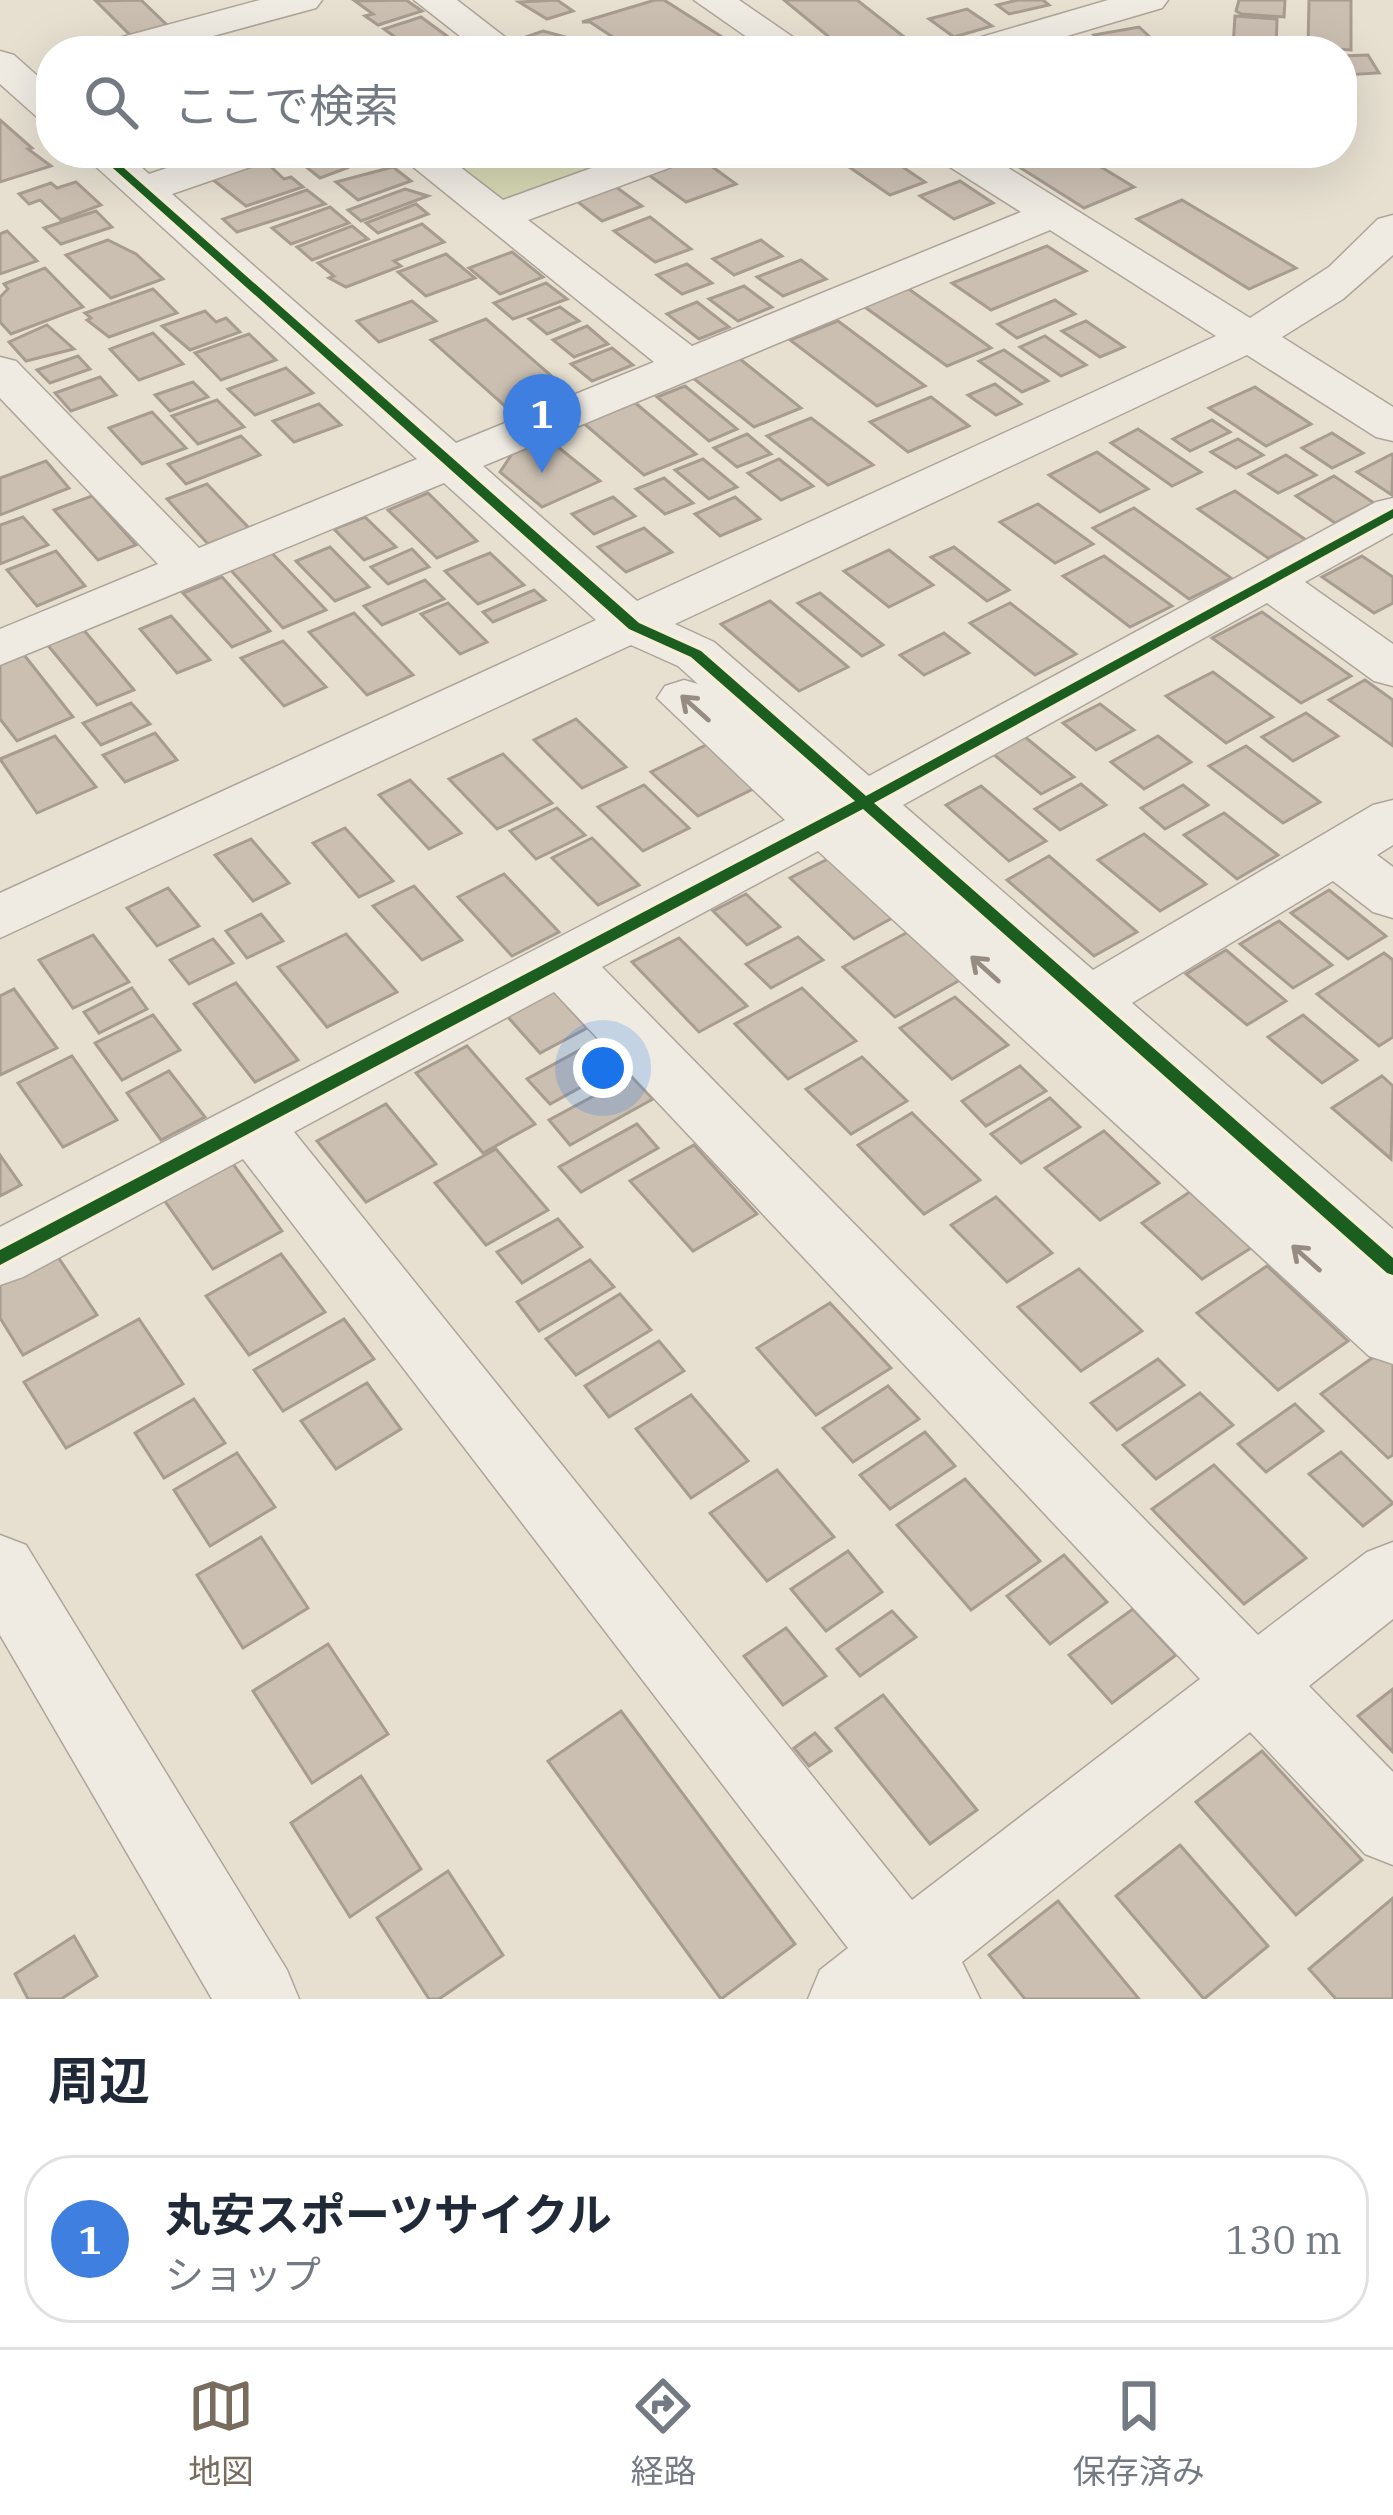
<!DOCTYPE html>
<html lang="ja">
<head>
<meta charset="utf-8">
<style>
  body { margin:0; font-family:"IBM Plex Serif","Noto Sans JP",serif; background:#f6f6f7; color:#1f2937 }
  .you { position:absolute; left:603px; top:1068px; width:42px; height:42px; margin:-30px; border:9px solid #fff; border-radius:50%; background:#1a73e8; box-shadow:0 0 0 18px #1a73e833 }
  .badge { display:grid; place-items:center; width:78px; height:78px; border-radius:50%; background:#786c5e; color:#fff; font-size:39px; font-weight:700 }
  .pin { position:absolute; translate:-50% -99px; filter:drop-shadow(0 3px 6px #0008) }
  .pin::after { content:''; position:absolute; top:63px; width:42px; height:36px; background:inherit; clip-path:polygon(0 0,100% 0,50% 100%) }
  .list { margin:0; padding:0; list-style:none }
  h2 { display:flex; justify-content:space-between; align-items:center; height:156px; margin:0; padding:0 48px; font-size:51px }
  h2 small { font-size:39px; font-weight:400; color:#747a83 }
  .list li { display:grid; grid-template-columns:78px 1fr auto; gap:36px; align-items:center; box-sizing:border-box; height:168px; margin:0 24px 24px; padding:0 24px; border:3px solid #e0e1e3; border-radius:48px }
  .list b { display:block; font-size:45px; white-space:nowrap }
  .list p { margin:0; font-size:39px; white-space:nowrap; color:#747a83 }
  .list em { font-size:39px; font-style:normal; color:#747a83 }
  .icon { flex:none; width:66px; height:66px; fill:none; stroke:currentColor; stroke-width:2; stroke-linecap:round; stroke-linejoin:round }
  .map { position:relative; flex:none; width:1393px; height:1999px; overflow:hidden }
  .search { position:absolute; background:#fff; box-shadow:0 12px 48px #0002; left:36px; right:36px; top:36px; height:132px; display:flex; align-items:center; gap:30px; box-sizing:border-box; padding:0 42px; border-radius:48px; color:#747a83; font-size:45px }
  .sheet { height:348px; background:#fff }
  nav { display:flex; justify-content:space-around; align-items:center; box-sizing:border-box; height:168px; border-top:3px solid #e0e1e3; background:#fff; font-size:33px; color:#747a83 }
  nav a { display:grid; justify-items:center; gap:6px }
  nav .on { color:#786c5e }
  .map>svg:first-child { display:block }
  .green { fill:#d6d7b3 }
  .building { fill:#cbbfb2; stroke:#a89c90; stroke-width:3 }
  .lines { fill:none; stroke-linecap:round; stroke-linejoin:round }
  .minor-casing { stroke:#ada599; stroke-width:3 }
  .minor { fill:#efebe3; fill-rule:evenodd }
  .cycleway-casing { stroke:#f7eed8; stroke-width:7 }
  .cycleway { fill:#1b5e20; fill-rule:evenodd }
  .oneway { stroke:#968c82 }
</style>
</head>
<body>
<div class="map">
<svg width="1393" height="1999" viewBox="0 0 1393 1999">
  <rect width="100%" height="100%" fill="#e7e0d1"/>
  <polygon class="green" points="435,153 624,153 509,200 495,198"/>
  <g class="building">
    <polygon points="141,0 167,25 130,35 96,1"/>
    <polygon points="406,0 422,11 378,25 365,16 373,14 355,1"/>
    <polygon points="557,0 573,11 547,19 519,2"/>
    <polygon points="655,0 664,0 741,49 634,51 590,22 582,22"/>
    <polygon points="784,0 857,0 912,43 882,51 846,51"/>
    <polygon points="1018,0 1043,0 1049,5 1009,14 997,5"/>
    <polygon points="1239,0 1285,0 1284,17 1241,14 1236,11"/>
    <polygon points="1309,0 1351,0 1351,50 1308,47"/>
    <polygon points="967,9 992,26 954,37 929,19"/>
    <polygon points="1235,16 1277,19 1276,50 1233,47"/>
    <polygon points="421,17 447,36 410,48 384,29"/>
    <polygon points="1139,27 1165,51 1110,51 1094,35"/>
    <polygon points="543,31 565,37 526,50 514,41"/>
    <polygon points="445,40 452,45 465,41 475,51 412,51"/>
    <polygon points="1368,55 1379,73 1342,75 1342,56"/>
    <polygon points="0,120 32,148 28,149 51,166 0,182"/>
    <polygon points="386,153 362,161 354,155 339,161 347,168 320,178 290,154"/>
    <polygon points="882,153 925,182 890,195 830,154"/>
    <polygon points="997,153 1078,153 1134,187 1084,208"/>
    <polygon points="696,155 736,184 686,202 646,173"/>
    <polygon points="258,164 270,166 284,179 291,177 303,187 246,206 212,179"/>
    <polygon points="393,167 411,181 358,200 336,182"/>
    <polygon points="960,181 993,203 954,219 920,196"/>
    <polygon points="76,182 101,205 61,220 40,200 29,204 19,194 51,183 57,188"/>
    <polygon points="612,184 642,206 602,221 573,198"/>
    <polygon points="405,189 428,196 361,221 348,210"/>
    <polygon points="307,190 325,204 237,232 223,219"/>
    <polygon points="1182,200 1296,268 1249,289 1137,219"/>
    <polygon points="416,204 428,214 378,233 366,223"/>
    <polygon points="330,207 349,223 291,244 272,228"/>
    <polygon points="96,211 112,227 61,244 44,228"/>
    <polygon points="650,217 691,249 655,262 614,231"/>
    <polygon points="422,224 444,242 394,261 401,266 346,287 329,278 334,276 318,263"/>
    <polygon points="352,226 368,239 312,260 297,247"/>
    <polygon points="7,231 37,261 0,274 0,234"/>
    <polygon points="108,240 136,254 163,279 111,298 66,255"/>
    <polygon points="761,240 782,256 734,275 713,259"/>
    <polygon points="1047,246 1086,271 991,310 952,283"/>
    <polygon points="512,252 543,277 500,294 469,268"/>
    <polygon points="446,254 475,278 426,296 398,272"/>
    <polygon points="801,260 826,279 783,296 757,277"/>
    <polygon points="687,264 712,283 682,294 657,275"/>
    <polygon points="45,268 83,307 11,334 0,322 0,297 8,289 4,284"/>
    <polygon points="546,283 567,299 513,319 494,303"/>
    <polygon points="744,286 772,307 738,321 709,299"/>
    <polygon points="906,287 991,348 947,366 862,305"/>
    <polygon points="153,289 177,313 109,337 87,320 91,318 85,313"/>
    <polygon points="1055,300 1075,314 1017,338 998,324"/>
    <polygon points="412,301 436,321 379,342 357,321"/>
    <polygon points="697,302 729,327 699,339 667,314"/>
    <polygon points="560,307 579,321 547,334 529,319"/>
    <polygon points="205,311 216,322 226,318 240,332 190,350 162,326"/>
    <polygon points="486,319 570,392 514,414 431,340"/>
    <polygon points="838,321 925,386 877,406 790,340"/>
    <polygon points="1086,321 1124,347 1100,357 1062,331"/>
    <polygon points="47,325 74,349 26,361 9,342"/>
    <polygon points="587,326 608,344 574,357 553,340"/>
    <polygon points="153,333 183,364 139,380 110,349"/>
    <polygon points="249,334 276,360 221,380 195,353"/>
    <polygon points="1045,336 1086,365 1061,376 1020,347"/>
    <polygon points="612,348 633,365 592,381 571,364"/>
    <polygon points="1004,350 1048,381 1022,392 979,361"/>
    <polygon points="735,355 801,408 754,427 688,374"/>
    <polygon points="78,356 90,369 50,383 37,370"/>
    <polygon points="286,368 313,393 255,415 228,389"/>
    <polygon points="100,377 116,395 71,411 55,393"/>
    <polygon points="193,382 208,397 170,411 155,395"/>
    <polygon points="995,384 1021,404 996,415 968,395"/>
    <polygon points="685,386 737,429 709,441 657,397"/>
    <polygon points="1255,387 1311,424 1266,446 1209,408"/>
    <polygon points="931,397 969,426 908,452 870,422"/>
    <polygon points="217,400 244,427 198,444 172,416"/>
    <polygon points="633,401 696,454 644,475 581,421"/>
    <polygon points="319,404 341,425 294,442 273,421"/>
    <polygon points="152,412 186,448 142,464 109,428"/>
    <polygon points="811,418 873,465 828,485 767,436"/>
    <polygon points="1212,420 1230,432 1190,451 1173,439"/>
    <polygon points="1138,429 1201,472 1172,486 1111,443"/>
    <polygon points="1332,433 1363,453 1332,468 1302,448"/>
    <polygon points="747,434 771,454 737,467 714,448"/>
    <polygon points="241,436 260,455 186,484 168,464"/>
    <polygon points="547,438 600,481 542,507 500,472 512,454"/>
    <polygon points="1238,439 1263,455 1236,468 1211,452"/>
    <polygon points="1097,452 1148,489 1100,512 1049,475"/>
    <polygon points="1392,454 1393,455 1392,495 1357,472"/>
    <polygon points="1286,455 1316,475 1278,493 1249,474"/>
    <polygon points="703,459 737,487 709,499 675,470"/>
    <polygon points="779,459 813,486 781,500 748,473"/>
    <polygon points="46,461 69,488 0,515 0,478"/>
    <polygon points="1334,476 1374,503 1335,523 1296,496"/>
    <polygon points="664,478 693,503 665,514 636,489"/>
    <polygon points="207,484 249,528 208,544 167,499"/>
    <polygon points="1235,491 1306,540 1268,558 1198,509"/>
    <polygon points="428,493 477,541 437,558 388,510"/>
    <polygon points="92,496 136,545 98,560 54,510"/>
    <polygon points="613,497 635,516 594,534 572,514"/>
    <polygon points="735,497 760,519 720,536 695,514"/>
    <polygon points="1038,504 1093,544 1055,563 1000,522"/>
    <polygon points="1134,508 1231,578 1189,599 1093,528"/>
    <polygon points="23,517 48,545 0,564 0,525"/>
    <polygon points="365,517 396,547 364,560 334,529"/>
    <polygon points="644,528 672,552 626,572 598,547"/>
    <polygon points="330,547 369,587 335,601 296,561"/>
    <polygon points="954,547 1009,590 987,601 931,557"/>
    <polygon points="412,549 429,567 388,584 371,567"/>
    <polygon points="269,550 326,610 283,628 228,567"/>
    <polygon points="889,550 933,585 889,607 844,571"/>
    <polygon points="56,551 85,586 37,606 7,570"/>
    <polygon points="490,553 524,585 478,604 445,571"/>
    <polygon points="1104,556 1172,606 1130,627 1063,576"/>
    <polygon points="1362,556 1393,577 1393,603 1374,613 1322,577"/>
    <polygon points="222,577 270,631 232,647 183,593"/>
    <polygon points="425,580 444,599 382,625 364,606"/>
    <polygon points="534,590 545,600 493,622 483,612"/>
    <polygon points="820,593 883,645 862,656 798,603"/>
    <polygon points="770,601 848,667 799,691 721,624"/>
    <polygon points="448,603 487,642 460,654 421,614"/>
    <polygon points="1010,603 1076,654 1035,675 970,623"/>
    <polygon points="1262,612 1351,676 1301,703 1212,638"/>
    <polygon points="354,613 413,675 367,695 309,632"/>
    <polygon points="171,616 210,660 177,673 140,629"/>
    <polygon points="77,622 134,690 97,705 41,637"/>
    <polygon points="944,633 969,653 924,675 900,655"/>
    <polygon points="283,641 326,687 284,706 241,658"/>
    <polygon points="21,651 73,717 17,741 0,719 0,660"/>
    <polygon points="1213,672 1273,717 1226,743 1166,696"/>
    <polygon points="1365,680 1393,700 1393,746 1329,700"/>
    <polygon points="131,703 150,724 101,745 83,723"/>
    <polygon points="1100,704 1134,730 1096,750 1063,723"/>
    <polygon points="1306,713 1338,736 1293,761 1262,737"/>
    <polygon points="576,719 626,767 582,788 534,740"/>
    <polygon points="155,733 177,760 125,782 103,755"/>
    <polygon points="55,736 96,787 37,813 0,759"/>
    <polygon points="1158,736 1191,762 1144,789 1111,762"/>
    <polygon points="1025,737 1074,777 1041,794 992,753"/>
    <polygon points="710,743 757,787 698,816 651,772"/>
    <polygon points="1246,746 1320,802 1283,823 1209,766"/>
    <polygon points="503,754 552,803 497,829 449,779"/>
    <polygon points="410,780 461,833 429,849 379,795"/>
    <polygon points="1081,784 1106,805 1060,830 1035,809"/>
    <polygon points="644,785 689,828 643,851 598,807"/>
    <polygon points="1183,785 1208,805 1165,829 1141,808"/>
    <polygon points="981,786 1046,841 1009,861 946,805"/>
    <polygon points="557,808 585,835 536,859 510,831"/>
    <polygon points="1224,813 1278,855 1237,879 1184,835"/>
    <polygon points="345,828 393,881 359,897 313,843"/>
    <polygon points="1144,834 1206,884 1160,911 1098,860"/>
    <polygon points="592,838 639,885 598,905 552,858"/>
    <polygon points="251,839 289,883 253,901 215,855"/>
    <polygon points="1049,856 1137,932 1094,956 1007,880"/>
    <polygon points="832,857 896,916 854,939 790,878"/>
    <polygon points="504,874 559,932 512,956 458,897"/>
    <polygon points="414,886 462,940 422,960 373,906"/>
    <polygon points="168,888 199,926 157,946 127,908"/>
    <polygon points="1329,890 1386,936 1348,959 1291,913"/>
    <polygon points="746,894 780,927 747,945 713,911"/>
    <polygon points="261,914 283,941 247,958 226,931"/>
    <polygon points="1279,921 1332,965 1293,988 1240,944"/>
    <polygon points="908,932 960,980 895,1017 843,967"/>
    <polygon points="346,934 397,992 327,1027 278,967"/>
    <polygon points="93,935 129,982 73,1008 39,960"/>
    <polygon points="798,937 823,960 771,988 746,964"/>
    <polygon points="679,938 747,1006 699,1032 632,962"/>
    <polygon points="213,939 233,963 189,984 170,960"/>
    <polygon points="1226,950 1286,1001 1247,1025 1186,974"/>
    <polygon points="1384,953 1393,960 1393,1037 1379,1046 1317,994"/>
    <polygon points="236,983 298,1060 255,1082 194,1004"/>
    <polygon points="132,988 147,1009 99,1033 84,1012"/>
    <polygon points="802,988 856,1041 788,1079 735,1024"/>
    <polygon points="14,989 57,1048 0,1075 0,996"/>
    <polygon points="553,990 587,1028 540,1053 506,1015"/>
    <polygon points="955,997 1008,1045 952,1079 900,1028"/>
    <polygon points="153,1015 180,1050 122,1080 95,1043"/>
    <polygon points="1303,1015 1357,1060 1322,1083 1268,1037"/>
    <polygon points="589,1045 612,1070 550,1104 527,1079"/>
    <polygon points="467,1046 535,1124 483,1153 416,1073"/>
    <polygon points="72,1056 117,1120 63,1147 18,1083"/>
    <polygon points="862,1057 907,1101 851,1134 806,1089"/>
    <polygon points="1020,1066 1046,1091 986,1126 962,1101"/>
    <polygon points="169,1071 205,1117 161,1140 127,1093"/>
    <polygon points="631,1076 653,1099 570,1145 549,1120"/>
    <polygon points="1382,1076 1393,1086 1391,1159 1332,1108"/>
    <polygon points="1050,1098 1080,1127 1021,1163 991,1134"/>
    <polygon points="386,1104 436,1164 366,1202 317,1141"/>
    <polygon points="912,1113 980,1180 924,1214 858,1145"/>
    <polygon points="637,1124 658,1148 581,1192 559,1167"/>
    <polygon points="1104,1131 1159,1183 1100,1220 1045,1168"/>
    <polygon points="694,1145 757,1214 693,1251 630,1181"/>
    <polygon points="496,1149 548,1210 486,1245 435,1183"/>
    <polygon points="0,1155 21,1185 0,1196"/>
    <polygon points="233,1164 282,1231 213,1269 164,1200"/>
    <polygon points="1190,1192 1251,1248 1202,1279 1142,1223"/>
    <polygon points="996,1197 1052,1253 1007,1282 951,1225"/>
    <polygon points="558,1219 582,1247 522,1283 497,1252"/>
    <polygon points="54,1251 97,1315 23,1355 0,1318 0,1280"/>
    <polygon points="281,1254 325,1312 249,1355 206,1296"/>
    <polygon points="590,1260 614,1287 539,1331 517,1302"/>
    <polygon points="1267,1266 1348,1341 1278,1390 1197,1313"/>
    <polygon points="1079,1269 1142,1331 1081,1371 1018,1307"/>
    <polygon points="620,1294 651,1330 576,1375 546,1339"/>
    <polygon points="830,1303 891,1368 816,1415 757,1348"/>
    <polygon points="139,1319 183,1384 66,1448 24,1382"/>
    <polygon points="344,1319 374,1359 283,1411 254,1370"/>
    <polygon points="659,1341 684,1371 609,1417 585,1386"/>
    <polygon points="1385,1349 1393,1356 1393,1455 1388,1458 1321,1394"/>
    <polygon points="1158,1359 1184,1385 1117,1430 1091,1403"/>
    <polygon points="367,1383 401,1429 336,1469 301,1421"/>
    <polygon points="888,1386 919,1419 853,1462 823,1428"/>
    <polygon points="1200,1393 1233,1425 1156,1479 1123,1445"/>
    <polygon points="691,1395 748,1461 691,1498 636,1429"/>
    <polygon points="194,1399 225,1443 164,1478 135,1433"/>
    <polygon points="1295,1404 1323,1431 1266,1472 1238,1444"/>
    <polygon points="925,1432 955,1466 890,1509 860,1475"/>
    <polygon points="1341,1452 1393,1503 1363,1526 1309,1474"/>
    <polygon points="237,1453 275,1507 210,1546 174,1490"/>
    <polygon points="1214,1465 1306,1558 1244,1604 1152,1509"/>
    <polygon points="777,1470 834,1537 767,1581 710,1513"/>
    <polygon points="965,1479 1040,1561 971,1610 897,1525"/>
    <polygon points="261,1537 308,1608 243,1648 197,1575"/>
    <polygon points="848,1551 882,1592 826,1631 791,1589"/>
    <polygon points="1064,1555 1107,1602 1050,1644 1007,1596"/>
    <polygon points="1133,1609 1176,1655 1112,1703 1069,1655"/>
    <polygon points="892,1611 916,1637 860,1676 837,1649"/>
    <polygon points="786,1628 826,1676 783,1705 744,1656"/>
    <polygon points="328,1644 388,1734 312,1783 253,1691"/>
    <polygon points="1393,1689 1393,1752 1358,1716"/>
    <polygon points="883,1695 977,1810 930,1844 836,1728"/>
    <polygon points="621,1711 795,1944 721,1999 548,1761"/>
    <polygon points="815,1733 831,1751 809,1766 794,1748"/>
    <polygon points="1262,1751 1362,1860 1296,1915 1196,1802"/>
    <polygon points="361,1776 421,1869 350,1917 291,1823"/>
    <polygon points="1180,1845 1268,1946 1204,1999 1116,1896"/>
    <polygon points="448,1871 503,1955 439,1999 429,1999 377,1918"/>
    <polygon points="1393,1898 1393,1999 1336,1999 1309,1969"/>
    <polygon points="1058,1901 1139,1999 1025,1999 989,1955"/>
    <polygon points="74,1936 97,1976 61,1999 28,1999 15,1974"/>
  </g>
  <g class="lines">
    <g class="minor-casing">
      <g id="minor">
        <polygon points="260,0 322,0 316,8 158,51 95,51 100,43"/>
        <polygon points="414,0 457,0 523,51 479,51"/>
        <polygon points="694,0 739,0 813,51 767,51"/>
        <polygon points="1108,0 1168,0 1162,8 1016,51 956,51 961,43"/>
        <polygon points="0,51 14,55 51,88 51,121 37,117 0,84"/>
        <path d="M81 153H125L149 174 211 153H271L265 162 172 194 456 443 654 362 396 153H442L503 200 633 153H691L685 162 528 220 692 346 1021 212 942 162 936 153H984L1250 318 1329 267 1378 219 1393 215V255L1343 299 1282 337 1393 407V441L1376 437 1247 355 675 624 714 642 869 776 1376 502 1393 498V533L1305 582 1393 644V686L1374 681 1267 603 903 805 1093 970 1373 805 1393 800V845L1377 855 1393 867V918L1373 912 1333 881 1132 1003 1393 1229V1364L1369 1356 818 851 602 967 1258 1635 1367 1552 1393 1542V1619L1309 1686 1393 1772V1865L1365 1854 1250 1732 962 1962 980 1999H808L820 1970 848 1948 243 1159 23 1277 0 1285V1227L785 820 657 698 665 686 684 680 698 684 678 666 631 645 0 938V893L596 620 444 483 0 665V629L158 564 0 398V357L16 361 199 548 417 459ZM1050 230 1216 336 637 601 483 466ZM554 992 1200 1679 912 1900 294 1132Z"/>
        <polygon points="0,1535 26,1545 287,1970 299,1999 212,1999 0,1635"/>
      </g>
    </g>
    <use href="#minor" class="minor"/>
    <g class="cycleway-casing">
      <polygon id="cycleway" points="96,153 107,153 639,623 701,651 866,796 1393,509 1393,518 874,803 1393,1258 1393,1275 1387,1273 863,809 0,1265 0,1250 855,801 691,657 629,629"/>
    </g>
    <use href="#cycleway" class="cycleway"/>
  </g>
  <defs><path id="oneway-shaft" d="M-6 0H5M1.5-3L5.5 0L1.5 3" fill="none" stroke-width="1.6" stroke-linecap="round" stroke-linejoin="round" transform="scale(3)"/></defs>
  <g class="oneway">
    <use href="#oneway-shaft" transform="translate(695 708) rotate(-138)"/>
    <use href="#oneway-shaft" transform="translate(985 969) rotate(-138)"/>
    <use href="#oneway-shaft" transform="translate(1306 1258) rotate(-138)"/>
  </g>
</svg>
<div class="you"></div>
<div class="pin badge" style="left:542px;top:473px;background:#3f7fe0">1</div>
<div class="search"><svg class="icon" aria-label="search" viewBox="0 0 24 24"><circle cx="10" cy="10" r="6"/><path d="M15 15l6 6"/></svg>ここで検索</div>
</div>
<section class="sheet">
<h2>周辺<small></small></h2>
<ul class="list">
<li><span class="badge" style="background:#3f7fe0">1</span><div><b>丸安スポーツサイクル</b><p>ショップ</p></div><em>130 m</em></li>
</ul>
</section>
<nav>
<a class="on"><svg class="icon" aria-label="map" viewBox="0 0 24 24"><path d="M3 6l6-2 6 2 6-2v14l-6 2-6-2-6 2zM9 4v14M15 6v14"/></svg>地図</a>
<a><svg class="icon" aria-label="directions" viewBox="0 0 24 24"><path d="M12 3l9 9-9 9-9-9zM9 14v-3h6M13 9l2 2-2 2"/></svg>経路</a>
<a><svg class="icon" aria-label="saved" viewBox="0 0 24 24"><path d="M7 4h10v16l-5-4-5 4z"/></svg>保存済み</a>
</nav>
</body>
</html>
